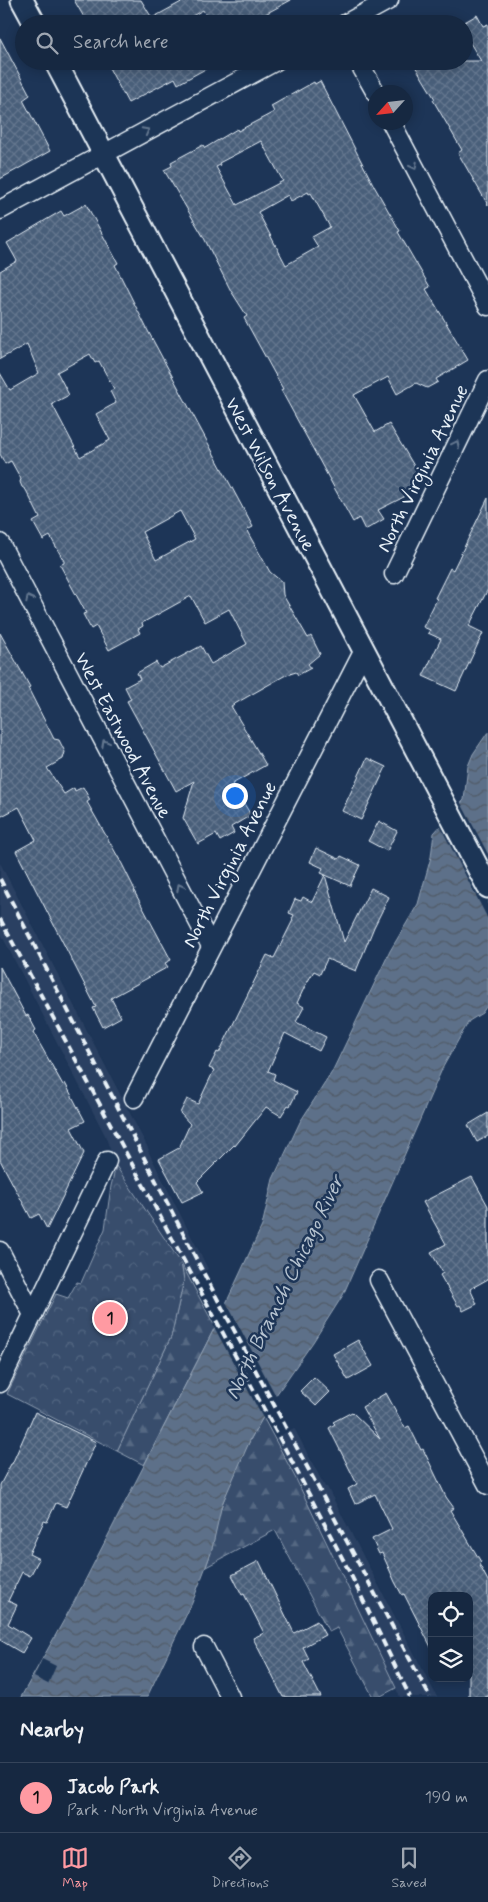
<!DOCTYPE html>
<html lang="en">
<head>
<meta charset="utf-8">
<style>
  body { margin:0; font-family:Mynerve,sans-serif; background:#1f3048; color:#f1f3f6 }
  .controls { position:absolute; right:15px; bottom:15px; display:grid; overflow:hidden; border-radius:10px; box-shadow:0 2px 12px #0003 }
  .controls button { width:45px; height:45px; display:grid; place-items:center; padding:0; border:0; border-bottom:1px solid #35445a; background:#162841; color:#f1f3f6; font:25px sans-serif }
  .compass { position:absolute; left:368px; top:85px; width:45px; height:45px; border-radius:50%; background:#162841; box-shadow:0 2px 12px #0003; rotate:243deg }
  .you { position:absolute; left:234px; top:795px; width:18px; height:18px; margin:-12px; border:4px solid #fff; border-radius:50%; background:#1a73e8; box-shadow:0 0 0 8px #1a73e833 }
  .badge { display:grid; place-items:center; width:32px; height:32px; border-radius:50%; background:#ff9aa2; color:#111; font-size:16px; font-weight:700 }
  .pin { position:absolute; translate:-50% -50%; border:2px solid #fff; box-shadow:0 1px 5px #0006 }
  .list { margin:0; padding:0; list-style:none }
  h2 { display:flex; justify-content:space-between; align-items:center; height:65px; margin:0; padding:0 20px; font-size:21px }
  h2 small { font-size:16px; font-weight:400; color:#9ea6b1 }
  .list li { display:grid; grid-template-columns:32px 1fr auto; gap:15px; align-items:center; box-sizing:border-box; height:70px; padding:0 20px; border-top:1px solid #35445a }
  .list b { display:block; font-size:19px; white-space:nowrap }
  .list p { margin:0; font-size:16px; white-space:nowrap; color:#9ea6b1 }
  .list em { font-size:16px; font-style:normal; color:#9ea6b1 }
  .icon { flex:none; width:28px; height:28px; fill:none; stroke:currentColor; stroke-width:2; stroke-linecap:round; stroke-linejoin:round }
  .map { position:relative; flex:none; width:488px; height:1697px; overflow:hidden }
  .search { position:absolute; background:#162841; box-shadow:0 2px 12px #0003; left:15px; right:15px; top:15px; height:55px; display:flex; align-items:center; gap:12px; box-sizing:border-box; padding:0 18px; border-radius:28px; color:#9ea6b1; font-size:19px }
  .sheet { height:135px; background:#162841 }
  nav { display:flex; justify-content:space-around; align-items:center; box-sizing:border-box; height:70px; border-top:1px solid #35445a; background:#162841; font-size:14px; color:#9ea6b1 }
  nav a { display:grid; justify-items:center; gap:2px }
  nav .on { color:#ff9aa2 }
  .map>svg:first-child { display:block }
  .built { fill:#2a4162 }
  .forest { fill:url(#forest-firs); stroke:#909fb2 }
  .park { fill:url(#park-crowns); stroke:#909fb2 }
  .water { fill:url(#water-waves); stroke:#95a4b5 }
  .pier { fill:#1d3557 }
  .building { fill:url(#building-cross-hatch); stroke:#e8f1f8; fill-rule:evenodd }
  .lines { fill:none; stroke-linecap:round; stroke-linejoin:round }
  .minor-casing { stroke:#e8f1f8; stroke-width:21 }
  .tertiary-casing { stroke:#e8f1f8; stroke-width:25 }
  .minor { stroke:#1d3557; stroke-width:18 }
  .tertiary { stroke:#1d3557; stroke-width:21 }
  .rail { stroke:#e8f1f8; stroke-width:4; stroke-dasharray:8 4; stroke-linecap:butt }
  .oneway { stroke:#64778f }
  .labels { text-anchor:middle; stroke-width:5; stroke-linejoin:round; paint-order:stroke }
  .street-label { font-size:20px; fill:#e8f1f8; stroke:#1d3557 }
  .water-label { font-size:21px; font-style:italic; fill:#b7c4d1; stroke:#1d3557 }
</style>
</head>
<body>
<div class="map">
<svg width="488" height="1697" viewBox="0 0 488 1697">
  <defs>
    <pattern id="forest-firs" width="22" height="20" patternUnits="userSpaceOnUse" patternTransform="scale(1.25)"><rect width="22" height="20" fill="#374d6c"/><path d="M5 1l3.5 6h-7zM16 11l3.5 6h-7z" fill="#546782"/></pattern>
    <pattern id="park-crowns" width="20" height="18" patternUnits="userSpaceOnUse" patternTransform="scale(1.25)"><rect width="20" height="18" fill="#374d6c"/><path d="M2 6a3 3 0 1 1 6 0M12 15a3 3 0 1 1 6 0" fill="none" stroke="#546782"/></pattern>
    <pattern id="water-waves" width="16" height="10" patternUnits="userSpaceOnUse" patternTransform="scale(1.25)"><rect width="16" height="10" fill="#5d7089"/><path d="M0 5q4-4 8 0t8 0" fill="none" stroke="#505a66"/></pattern>
    <pattern id="building-cross-hatch" width="8" height="8" patternUnits="userSpaceOnUse" patternTransform="scale(1.25)"><rect width="8" height="8" fill="#495e7a"/><path d="M0 0l8 8M0 8l8-8" fill="none" stroke="#63768e"/></pattern>
  </defs>
  <rect width="100%" height="100%" fill="#1d3557"/>
  <filter id="ink" filterUnits="userSpaceOnUse"><feTurbulence type="fractalNoise" baseFrequency=".02" numOctaves="2"/><feDisplacementMap in="SourceGraphic" scale="10" xChannelSelector="R" yChannelSelector="G"/><feConvolveMatrix kernelMatrix="1 2 1 2 8 2 1 2 1" color-interpolation-filters="sRGB"/></filter>
  <g filter="url(#ink)">
    <g class="built">
      <polygon points="0,863 149,1150 148,1151 208,1269 189,1279 181,1263 116,1166 105,1135 0,932"/>
      <polygon points="294,1428 325,1487 327,1487 437,1697 400,1697 296,1479 274,1439"/>
    </g>
    <g class="forest">
      <polygon points="181,1263 215,1327 144,1465 117,1451 171,1337 184,1280"/>
      <path d="M263 1417 296 1479 396 1688 379 1697H373L337 1628 329 1632 275 1530 206 1567C214 1546 215 1523 223 1502 234 1473 247 1444 263 1417Z"/>
    </g>
    <polygon class="park" points="116,1166 181,1263 184,1280 171,1337 117,1451 7,1394 56,1294 68,1298 77,1282 81,1283 105,1229 111,1186"/>
    <polygon class="water" points="488,732 488,1004 482,1013 469,1021 443,1067 343,1295 313,1342 276,1395 251,1438 222,1504 211,1553 192,1603 147,1697 21,1697 73,1604 215,1327 262,1226 273,1179 300,1122 332,1072 390,951 418,904 431,857 434,833 464,800 468,766 473,754"/>
    <g class="pier">
      <polygon points="460,801 488,854 488,919 439,824"/>
      <polygon points="225,1300 277,1398 264,1420 213,1325"/>
      <polygon points="42,1659 56,1666 48,1684 34,1677"/>
    </g>
    <g class="building">
      <polygon points="74,0 141,0 152,18 185,0 291,0 247,24 211,24 203,10 178,24 88,24"/>
      <polygon points="477,15 483,26 488,24 488,205 458,153 462,150 433,100 435,99 415,66 424,61 481,61 464,33 464,24 461,24"/>
      <polygon points="0,38 30,95 23,100 50,151 0,179"/>
      <polygon points="117,61 220,61 178,84 175,78 128,103 108,66"/>
      <path d="M320 81 374 186 400 231 398 232 430 287 426 289 468 360 436 379 438 382 427 388 416 383 397 394 388 377 354 395 375 432 389 424 417 471 404 497 378 510 384 519 365 530 359 518 353 522 342 502 281 390 283 389 244 318 247 316 231 291 203 236 164 170 172 166 171 162 203 145 205 148 237 129 238 131 274 112 271 106 314 82 315 84ZM261 141 283 181 237 205 216 167 220 165 219 163ZM308 192 309 194 311 193 330 227 312 237 318 247 286 265 258 212 288 195 291 201Z"/>
      <path d="M86 204 118 263 115 265 148 331 253 527 247 530 248 533 270 572 282 582 283 595 308 638 311 636 320 654 308 664 311 668 298 675 296 672 284 676 231 706 266 765 232 784 251 815 231 827 234 833 220 841 216 834 198 844 183 818 194 781 176 791 127 701 131 699 125 687 140 679 137 673 156 662 160 668 201 646 211 664 247 644 229 609 205 622 191 596 142 623 143 626 138 629 140 633 109 650 96 626 91 629 83 614 86 613 60 565 64 563V561L50 536 43 540 33 522 40 518 26 490 22 487 20 482 21 479 11 461 5 464 0 454V373L10 390 39 373 27 344 0 359V271L17 261 7 243 61 211 64 216ZM90 354 95 363 99 361 114 389 110 391 116 403 96 414 110 440 80 457 52 404 69 395 57 372ZM180 511 195 539 156 560 142 532Z"/>
      <polygon points="488,498 488,589 469,626 483,633 456,691 423,676 441,639 428,633 430,630 423,627 437,599 435,598 450,568 453,570"/>
      <polygon points="0,633 30,687 28,688 54,739 59,740 65,752 63,759 47,768 64,794 74,788 75,791 83,787 90,800 87,802 122,864 135,890 134,891 171,960 165,963 168,967 111,998 121,1017 103,1027 93,1008 96,1007 16,851 36,840 19,807 0,817"/>
      <polygon points="367,758 386,767 361,820 342,811"/>
      <polygon points="379,821 397,831 387,851 368,841"/>
      <polygon points="316,848 339,859 341,856 360,865 350,886 321,873 323,868 310,862"/>
      <polygon points="325,875 344,942 371,888 389,897 374,927 356,971 327,959 320,974 314,971 305,986 297,1003 304,1007 296,1022 326,1037 319,1051 285,1033 268,1071 275,1074 273,1080 297,1092 290,1106 288,1105 281,1116 266,1107 235,1146 234,1145 197,1182 203,1192 182,1202 159,1159 179,1148 190,1124 180,1113 187,1099 198,1104 214,1070 209,1068 217,1052 219,1053 267,955 274,958 293,920 292,919 294,915 289,913 295,899 301,901 303,897 312,902"/>
      <polygon points="0,967 26,1016 28,1015 36,1030 33,1032 63,1085 65,1083 85,1121 71,1128 84,1153 47,1229 39,1214 31,1218 0,1160"/>
      <polygon points="488,1113 488,1136 477,1142 468,1125"/>
      <polygon points="472,1177 488,1206 488,1279 470,1289 477,1304 463,1311 460,1305 458,1306 440,1275 443,1273 431,1252 446,1244 423,1202"/>
      <polygon points="358,1340 373,1366 348,1380 333,1354"/>
      <polygon points="314,1377 330,1392 316,1406 300,1391"/>
      <polygon points="386,1393 405,1428 409,1426 421,1450 423,1449 446,1497 454,1508 450,1510 481,1562 479,1564 488,1581 488,1697 469,1697 469,1596 432,1596 432,1649 404,1594 402,1595 395,1582 382,1553 379,1554 372,1539 392,1529 375,1494 355,1504 348,1489 357,1484 329,1428 335,1424 333,1422 352,1412 380,1439 362,1407"/>
      <polygon points="35,1412 96,1442 66,1507 56,1503 47,1522 44,1521 29,1554 39,1559 30,1576 22,1572 8,1601 17,1605 8,1624 31,1638 22,1653 0,1640 0,1485 11,1464 12,1464"/>
      <polygon points="259,1561 294,1633 317,1621 325,1635 303,1647 309,1659 303,1662 321,1697 283,1697 253,1638 264,1633 244,1594 242,1595 232,1575"/>
    </g>
    <g class="lines">
      <g class="minor-casing">
        <g id="minor">
          <polyline points="345,24 389,0"/>
          <polyline points="358,61 376,93"/>
          <polyline points="391,122 488,306"/>
          <polyline points="0,210 276,61"/>
          <polyline points="0,543 211,946"/>
          <polyline points="394,574 488,380"/>
          <polyline points="134,1098 364,650"/>
          <polyline points="0,1251 33,1315"/>
          <polyline points="379,1280 488,1485"/>
          <polyline points="0,1383 107,1161"/>
          <polyline points="204,1647 230,1697"/>
        </g>
      </g>
      <g class="tertiary-casing">
        <g id="tertiary">
          <polyline points="22,0 35,24"/>
          <polyline points="55,61 488,887"/>
        </g>
      </g>
      <use href="#minor" class="minor"/>
      <use href="#tertiary" class="tertiary"/>
      <g class="rail">
        <polyline points="0,879 203,1272 430,1697"/>
        <polyline points="0,919 279,1437 349,1571 410,1697"/>
      </g>
    </g>
    <defs><path id="oneway-chevron" d="M-2-3.5L2.5 0L-2 3.5" fill="none" stroke-width="1.6" stroke-linecap="round" stroke-linejoin="round" transform="scale(1.25)"/></defs>
    <g class="oneway">
      <use href="#oneway-chevron" transform="translate(146 131) rotate(-28)"/>
      <use href="#oneway-chevron" transform="translate(414 166) rotate(62)"/>
      <use href="#oneway-chevron" transform="translate(456 444) rotate(-64)"/>
      <use href="#oneway-chevron" transform="translate(29 599) rotate(-118)"/>
      <use href="#oneway-chevron" transform="translate(105 743) rotate(-118)"/>
      <use href="#oneway-chevron" transform="translate(180 887) rotate(-118)"/>
    </g>
  </g>
  <g class="labels">
    <g class="street-label">
      <text transform="translate(422 468) rotate(-64)" y="7">North Virginia Avenue</text>
      <text transform="translate(271 474) rotate(62)" y="7">West Wilson Avenue</text>
      <text transform="translate(124 735) rotate(62)" y="7">West Eastwood Avenue</text>
      <text transform="translate(229 864) rotate(-63)" y="7">North Virginia Avenue</text>
    </g>
    <g class="water-label">
      <text transform="translate(284 1287) rotate(-64)" y="7">North Branch Chicago River</text>
    </g>
  </g>
</svg>
<div class="controls">
<button><svg class="icon" aria-label="locate" viewBox="0 0 24 24"><circle cx="12" cy="12" r="6"/><path d="M12 2v4M12 18v4M2 12h4M18 12h4"/></svg></button>
<button><svg class="icon" aria-label="layers" viewBox="0 0 24 24"><path d="M12 4l9 5-9 5-9-5zM3 14l9 5 9-5"/></svg></button>
</div>
<svg class="compass" viewBox="-18 -18 36 36"><path d="M0-13l5 13h-10z" fill="#e53935"/><path d="M0 13l5-13h-10z" fill="#9ea6b1"/></svg>
<div class="you"></div>
<div class="pin badge" style="left:110px;top:1318px">1</div>
<div class="search"><svg class="icon" aria-label="search" viewBox="0 0 24 24"><circle cx="10" cy="10" r="6"/><path d="M15 15l6 6"/></svg>Search here</div>
</div>
<section class="sheet">
<h2>Nearby<small></small></h2>
<ul class="list">
<li><span class="badge">1</span><div><b>Jacob Park</b><p>Park · North Virginia Avenue</p></div><em>190 m</em></li>
</ul>
</section>
<nav>
<a class="on"><svg class="icon" aria-label="map" viewBox="0 0 24 24"><path d="M3 6l6-2 6 2 6-2v14l-6 2-6-2-6 2zM9 4v14M15 6v14"/></svg>Map</a>
<a><svg class="icon" aria-label="directions" viewBox="0 0 24 24"><path d="M12 3l9 9-9 9-9-9zM9 14v-3h6M13 9l2 2-2 2"/></svg>Directions</a>
<a><svg class="icon" aria-label="saved" viewBox="0 0 24 24"><path d="M7 4h10v16l-5-4-5 4z"/></svg>Saved</a>
</nav>
</body>
</html>
